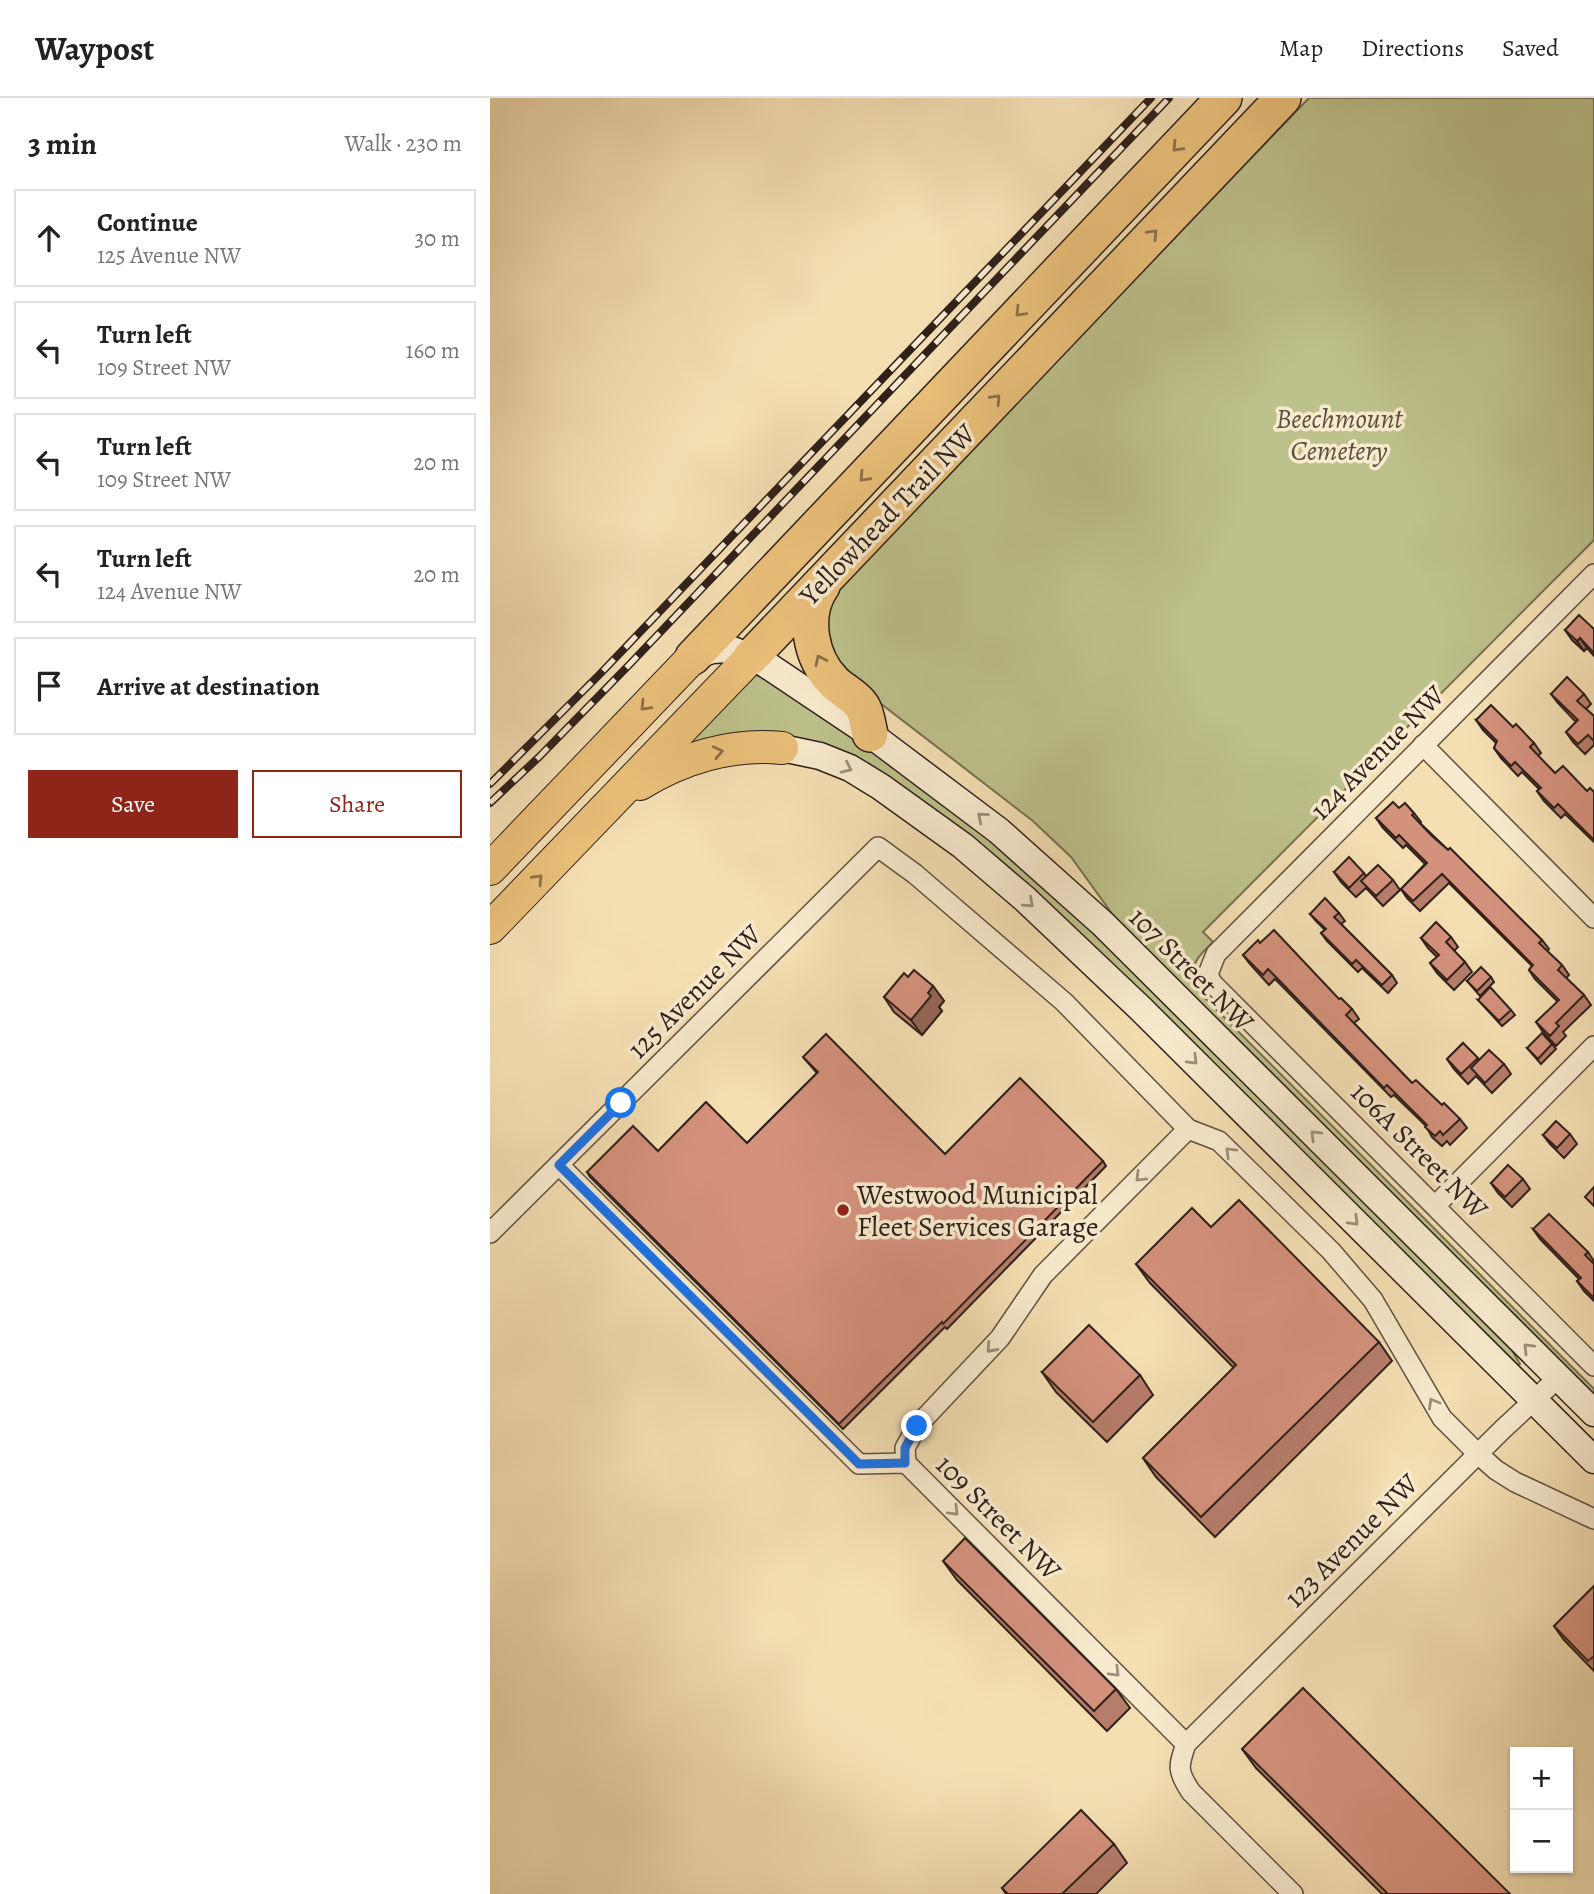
<!DOCTYPE html>
<html lang="en">
<head>
<meta charset="utf-8">
<style>
  body { margin:0; font-family:Alegreya,serif; background:#f2f2f2; color:#222 }
  .controls { position:absolute; right:21px; bottom:21px; display:grid; overflow:hidden; border-radius:0px; box-shadow:0 2px 5px #0004 }
  .controls button { width:63px; height:63px; display:grid; place-items:center; padding:0; border:0; border-bottom:2px solid #e0e0e0; background:#fff; color:#222; font:35px sans-serif }
  .stop { position:absolute; width:21px; height:21px; margin:-16px; border:5px solid #1a73e8; border-radius:50%; background:#fff }
  .stop.end { background:#1a73e8; border-color:#fff; box-shadow:0 2px 7px #0008 }
  .list { margin:0; padding:0; list-style:none }
  h2 { display:flex; justify-content:space-between; align-items:center; height:91px; margin:0; padding:0 28px; font-size:30px }
  h2 small { font-size:23px; font-weight:400; color:#767676 }
  .list li { display:grid; grid-template-columns:46px 1fr auto; gap:21px; align-items:center; box-sizing:border-box; height:98px; margin:0 14px 14px; padding:0 14px; border:2px solid #e0e0e0; border-radius:0px }
  .list b { display:block; font-size:26px; white-space:nowrap }
  .list p { margin:0; font-size:23px; white-space:nowrap; color:#767676 }
  .list em { font-size:23px; font-style:normal; color:#767676 }
  .actions { display:flex; gap:14px; padding:21px 28px }
  .actions a { flex:1; padding:16px 0; border:2px solid #8f2418; border-radius:0px; text-align:center; font-size:24px; color:#8f2418 }
  .actions .main { background:#8f2418; color:#fff }
  .icon { flex:none; width:38px; height:38px; fill:none; stroke:currentColor; stroke-width:2; stroke-linecap:round; stroke-linejoin:round }
  .map { position:relative; flex:none; width:1104px; height:1796px; overflow:hidden }
  header { display:flex; align-items:center; gap:42px; box-sizing:border-box; height:98px; padding:0 35px; background:#fff; border-bottom:2px solid #e0e0e0 }
  header strong { font-size:33px }
  nav { display:flex; gap:38px; margin-inline-start:auto; font-size:24px }
  main { display:flex }
  aside { flex:1; background:#fff }
  .map>svg:first-child { display:block }
  .green { fill:#bdc18b; stroke:#767052; stroke-width:2 }
  .lines { fill:none; stroke-linecap:round; stroke-linejoin:round }
  .minor-casing { stroke:#605040; stroke-width:22 }
  .secondary-casing { stroke:#2f201a; stroke-width:29 }
  .trunk-casing { stroke:#2f201a; stroke-width:34 }
  .motorway-casing { stroke:#2f201a; stroke-width:38 }
  .minor { stroke:#f8eace; stroke-width:19 }
  .secondary { stroke:#f8eace; stroke-width:26 }
  .trunk { stroke:#eac07a; stroke-width:32 }
  .motorway { stroke:#eac07a; stroke-width:35 }
  .rail-casing { stroke:#2f201a; stroke-width:8 }
  .rail { stroke:#f8eace; stroke-width:5; stroke-dasharray:16; stroke-linecap:butt }
  .wall { fill:#b67d6b; stroke:#2f201a; stroke-width:2 }
  .shaded-wall { fill:#946657; stroke:#2f201a; stroke-width:2 }
  .building { fill:#d4917c; stroke:#2f201a; stroke-width:2 }
  .oneway { stroke:#8c704a }
  .oneway2 { stroke:#9e8f7d }
  .route { stroke:#1a73e8; stroke-width:9 }
  .poi-dot { fill:#8f2418; stroke:#f8eace; stroke-width:2.5 }
  .labels { text-anchor:middle; stroke-width:7; stroke-linejoin:round; paint-order:stroke }
  .park-label { font-size:28px; font-style:italic; fill:#5a503c; stroke:#f8eace }
  .street-label { font-size:28px; fill:#2f201a; stroke:#f8eace }
  .poi-label { font-size:28px; fill:#2f201a; stroke:#f8eace; text-anchor:start }
</style>
</head>
<body>
<header>
<strong>Waypost</strong>
<nav><a>Map</a><a>Directions</a><a>Saved</a></nav>
</header>
<main>
<aside>
<h2>3 min<small>Walk · 230 m</small></h2>
<ul class="list">
<li><svg class="icon" aria-label="ahead" viewBox="0 0 24 24"><path d="M12 20V5M6 11l6-6 6 6"/></svg><div><b>Continue</b><p>125 Avenue NW</p></div><em>30 m</em></li>
<li><svg class="icon" aria-label="left" viewBox="0 0 24 24"><path d="M17 20v-9H6M10 6l-5 5 5 5"/></svg><div><b>Turn left</b><p>109 Street NW</p></div><em>160 m</em></li>
<li><svg class="icon" aria-label="left" viewBox="0 0 24 24"><path d="M17 20v-9H6M10 6l-5 5 5 5"/></svg><div><b>Turn left</b><p>109 Street NW</p></div><em>20 m</em></li>
<li><svg class="icon" aria-label="left" viewBox="0 0 24 24"><path d="M17 20v-9H6M10 6l-5 5 5 5"/></svg><div><b>Turn left</b><p>124 Avenue NW</p></div><em>20 m</em></li>
<li><svg class="icon" aria-label="arrive" viewBox="0 0 24 24"><path d="M6 21V4h12l-3 4 3 4H6"/></svg><div><b>Arrive at destination</b></div></li>
</ul>
<div class="actions"><a class="main">Save</a><a>Share</a></div>
</aside>
<div class="map">
<svg width="1104" height="1796" viewBox="0 0 1104 1796">
  <rect width="100%" height="100%" fill="#f4dfb3"/>
  <filter id="stains"><feTurbulence type="fractalNoise" baseFrequency=".00286" numOctaves="4"/><feColorMatrix values="0 0 0 0 .2 0 0 0 0 .09 0 0 0 0 .02 0 0 0 .5 -.17"/></filter>
  <radialGradient id="worn" r=".72"><stop offset=".6" stop-color="#630" stop-opacity="0"/><stop offset="1" stop-color="#630" stop-opacity=".3"/></radialGradient>
  <g class="green">
    <path d="M819 0H1104V442L713 834 723 844C707 859 700 866 704 889L1104 1291V1301L676 872 623 817 581 759 543 723 355 578 334 532 339 503 357 481Z"/>
    <polygon points="266,577 282,583 425,684 491,735 578,811 687,915 1019,1247 1030,1266 1023,1269 395,677 196,649 194,646 258,578"/>
  </g>
  <g class="lines">
    <g class="minor-casing">
      <g id="minor">
        <polyline points="1104,476 726,856 718,876 722,885 733,896 1104,1268"/>
        <polyline points="933,647 1104,820"/>
        <polyline points="69,1067 369,1366 416,1365 696,1646"/>
        <polyline points="946,1107 1104,948"/>
        <polyline points="0,1135 388,749 425,776 574,904 698,1031 729,1043 841,1153 883,1202 952,1320 988,1356 1006,1372 1025,1384 1104,1421"/>
        <polyline points="416,1365 415,1350 427,1328 510,1240 553,1177 698,1031"/>
        <path d="M803 1796 701 1694C687 1673 688 1669 696 1646L1012 1332 1068 1280"/>
      </g>
    </g>
    <g class="secondary-casing">
      <g id="secondary">
        <polyline points="203,559 222,552 240,551 271,563 380,636 509,733 613,826 1104,1315"/>
        <polyline points="292,650 330,658 360,670 391,689 473,748 535,801 651,911 1104,1362"/>
      </g>
    </g>
    <g class="trunk-casing">
      <g id="trunk">
        <path d="M150 686C192 660 242 645 292 650"/>
        <polyline points="0,771 203,559"/>
        <polyline points="0,830 261,559"/>
      </g>
    </g>
    <g class="motorway-casing">
      <g id="motorway">
        <path d="M332 488C312 517 320 560 344 584 352 592 368 600 373 610 377 617 378 628 380 636"/>
        <polyline points="203,559 734,0"/>
        <polyline points="261,559 793,0"/>
      </g>
    </g>
    <use href="#minor" class="minor"/>
    <use href="#secondary" class="secondary"/>
    <use href="#trunk" class="trunk"/>
    <use href="#motorway" class="motorway"/>
    <g class="rail-casing">
      <g id="rail">
        <polyline points="0,686 109,577 661,0"/>
        <polyline points="0,705 49,659 139,567 679,0"/>
      </g>
    </g>
    <use href="#rail" class="rail"/>
  </g>
  <g class="wall">
    <polygon points="1104,531 1104,558 1097,550 1094,553 1082,542 1075,532"/>
    <polygon points="1061,596 1094,596 1101,606 1096,611 1104,618 1104,647 1095,656 1083,644 1076,634 1086,624 1068,605"/>
    <polygon points="986,622 1023,629 1044,645 1051,655 1048,658 1065,675 1097,693 1104,694 1104,744 1075,716 1071,720 1054,703 1047,693 1049,691 1032,674 1028,678 1011,660 1004,650 1006,645 993,632"/>
    <polygon points="909,710 924,715 931,724 930,725 1052,842 1059,851 1057,853 1072,867 1079,877 1076,880 1094,897 1101,907 1073,934 1076,938 1066,948 1053,934 1046,924 1068,904 1045,881 1039,872 1042,868 959,785 930,813 917,800 911,791 935,766 916,747 913,750 893,730 886,720"/>
    <polygon points="844,774 874,775 876,778 903,782 910,792 893,808 876,790 866,799 851,784"/>
    <polygon points="849,815 855,823 851,826 902,877 907,885 898,895 872,870 868,874 837,843 831,835 835,832 826,823 820,816"/>
    <polygon points="961,839 968,849 964,853 975,864 982,874 964,892 947,875 940,865 947,859 938,850 931,840"/>
    <polygon points="770,845 862,911 869,921 864,925 922,985 970,1021 977,1030 960,1047 957,1043 952,1048 942,1039 936,1028 904,997 901,999 785,881 779,887 760,866 753,857"/>
    <polygon points="418,879 443,888 454,903 449,909 452,913 432,937 404,914 394,899"/>
    <polygon points="1001,879 1004,884 990,898 977,883"/>
    <polygon points="988,902 1021,912 1025,917 1012,928"/>
    <polygon points="973,945 989,962 1014,966 1021,976 1002,995 986,978 978,986 964,971 957,961"/>
    <polygon points="1062,946 1066,951 1051,966 1037,950"/>
    <polygon points="313,959 455,1056 613,1063 616,1068 457,1231 455,1229 353,1331 100,1079 97,1074 257,1045 327,975"/>
    <polygon points="1080,1036 1087,1046 1074,1060 1060,1046 1053,1037"/>
    <polygon points="1033,1081 1040,1091 1022,1109 1008,1095 1001,1085"/>
    <polygon points="721,1129 889,1244 902,1263 725,1439 666,1379 653,1360 744,1270 660,1185 646,1166"/>
    <polygon points="1043,1131 1098,1154 1104,1163 1104,1203 1094,1193 1087,1183 1089,1181 1050,1141"/>
    <polygon points="552,1274 650,1277 663,1297 617,1344 566,1294"/>
    <polygon points="453,1463 626,1591 640,1610 617,1633 467,1482"/>
    <polygon points="1104,1488 1104,1573 1074,1542 1064,1528"/>
    <polygon points="752,1651 1020,1796 892,1796 766,1670"/>
    <polygon points="624,1746 637,1765 606,1796 516,1796 512,1790"/>
  </g>
  <g class="shaded-wall">
    <polygon points="1090,540 1097,550 1094,553 1087,543"/>
    <polygon points="443,888 454,903 449,909 452,913 432,937 421,922 438,895"/>
  </g>
  <g class="building">
    <polygon points="1089,517 1104,531 1104,555 1090,540 1087,543 1075,532"/>
    <polygon points="1077,579 1094,596 1087,603 1104,618 1104,643 1098,637 1088,646 1076,634 1088,622 1061,596"/>
    <polygon points="1001,607 1023,629 1026,626 1044,645 1040,649 1065,675 1073,668 1097,693 1100,690 1104,694 1104,742 1068,706 1064,710 1047,693 1051,690 1025,664 1021,668 1004,650 1007,643 986,622"/>
    <polygon points="903,704 909,710 915,705 924,715 922,717 942,738 958,752 960,750 1052,842 1049,845 1072,867 1068,872 1094,897 1066,925 1069,928 1060,938 1046,924 1069,902 1039,872 1043,867 952,776 923,803 911,791 937,765 909,737 906,740 886,720"/>
    <polygon points="859,759 874,775 859,790 844,774"/>
    <polygon points="888,767 903,782 886,798 871,783"/>
    <polygon points="835,800 849,815 844,819 902,877 892,887 866,862 862,866 831,835 836,831 820,816"/>
    <polygon points="946,824 961,839 956,844 975,864 957,882 940,865 949,857 931,840"/>
    <polygon points="784,832 849,901 851,900 862,911 856,917 922,985 926,982 952,1007 954,1005 970,1021 953,1037 950,1033 945,1038 935,1029 937,1027 897,987 894,990 778,871 773,877 753,857 768,842 770,845"/>
    <polygon points="991,869 1001,879 987,893 977,883"/>
    <polygon points="424,872 443,888 438,895 441,898 421,922 394,899 414,875 418,879"/>
    <polygon points="1000,889 1021,912 1009,923 988,902"/>
    <polygon points="1052,935 1062,946 1048,961 1037,950"/>
    <polygon points="336,936 455,1056 530,980 613,1063 453,1226 452,1224 349,1326 97,1074 143,1028 168,1053 216,1004 257,1045 328,974 313,959"/>
    <polygon points="973,945 988,960 971,976 957,961"/>
    <polygon points="999,952 1014,966 995,985 981,970"/>
    <polygon points="1066,1023 1080,1036 1067,1050 1053,1037"/>
    <polygon points="1018,1067 1033,1081 1015,1099 1001,1085"/>
    <polygon points="1104,1089 1104,1108 1095,1099"/>
    <polygon points="749,1102 889,1244 711,1419 653,1360 746,1267 646,1166 702,1110 721,1129"/>
    <polygon points="1059,1116 1098,1154 1095,1157 1104,1166 1104,1200 1087,1183 1091,1180 1043,1131"/>
    <polygon points="599,1227 650,1277 603,1324 552,1274"/>
    <polygon points="475,1440 626,1591 604,1613 453,1463"/>
    <polygon points="1104,1488 1104,1558 1098,1563 1064,1528"/>
    <polygon points="813,1590 1020,1796 898,1796 752,1651"/>
    <polygon points="591,1712 624,1746 572,1796 518,1796 512,1790"/>
  </g>
  <defs><path id="oneway-chevron" d="M-2-3.5L2.5 0L-2 3.5" fill="none" stroke-width="1.6" stroke-linecap="round" stroke-linejoin="round" transform="scale(1.75)"/></defs>
  <g class="oneway">
    <use href="#oneway-chevron" transform="translate(687 49) rotate(134)"/>
    <use href="#oneway-chevron" transform="translate(663 136) rotate(-46)"/>
    <use href="#oneway-chevron" transform="translate(530 214) rotate(134)"/>
    <use href="#oneway-chevron" transform="translate(506 301) rotate(-47)"/>
    <use href="#oneway-chevron" transform="translate(374 379) rotate(134)"/>
    <use href="#oneway-chevron" transform="translate(330 562) rotate(-116)"/>
    <use href="#oneway-chevron" transform="translate(155 608) rotate(134)"/>
    <use href="#oneway-chevron" transform="translate(228 654) rotate(-12)"/>
    <use href="#oneway-chevron" transform="translate(48 781) rotate(-46)"/>
  </g>
  <g class="oneway2">
    <use href="#oneway-chevron" transform="translate(357 670) rotate(25)"/>
    <use href="#oneway-chevron" transform="translate(492 719) rotate(-140)"/>
    <use href="#oneway-chevron" transform="translate(539 805) rotate(42)"/>
    <use href="#oneway-chevron" transform="translate(703 962) rotate(45)"/>
    <use href="#oneway-chevron" transform="translate(825 1037) rotate(-135)"/>
    <use href="#oneway-chevron" transform="translate(740 1054) rotate(-136)"/>
    <use href="#oneway-chevron" transform="translate(650 1079) rotate(135)"/>
    <use href="#oneway-chevron" transform="translate(864 1123) rotate(45)"/>
    <use href="#oneway-chevron" transform="translate(501 1250) rotate(132)"/>
    <use href="#oneway-chevron" transform="translate(1038 1250) rotate(-135)"/>
    <use href="#oneway-chevron" transform="translate(943 1305) rotate(-120)"/>
    <use href="#oneway-chevron" transform="translate(464 1413) rotate(45)"/>
    <use href="#oneway-chevron" transform="translate(625 1574) rotate(45)"/>
  </g>
  <g class="lines">
    <polyline class="route" points="131,1005 69,1067 369,1366 415,1365 415,1350 427,1328"/>
  </g>
  <circle class="poi-dot" cx="353" cy="1112" r="7"/>
  <g class="labels">
    <g class="park-label">
      <text x="849" y="330">Beechmount<tspan x="849" dy="32">Cemetery</tspan></text>
    </g>
    <g class="street-label">
      <text transform="translate(397 416) rotate(-46)" y="10">Yellowhead Trail NW</text>
      <text transform="translate(887 654) rotate(-45)" y="10">124 Avenue NW</text>
      <text transform="translate(702 871) rotate(45)" y="10">107 Street NW</text>
      <text transform="translate(204 893) rotate(-45)" y="10">125 Avenue NW</text>
      <text transform="translate(930 1052) rotate(45)" y="10">106A Street NW</text>
      <text transform="translate(509 1419) rotate(45)" y="10">109 Street NW</text>
      <text transform="translate(861 1442) rotate(-45)" y="10">123 Avenue NW</text>
    </g>
    <g class="poi-label">
      <text x="367" y="1106">Westwood Municipal<tspan x="367" dy="32">Fleet Services Garage</tspan></text>
    </g>
  </g>
  <rect width="100%" height="100%" filter="url(#stains)"/>
  <rect width="100%" height="100%" fill="url(#worn)"/>
</svg>
<div class="controls">
<button>+</button>
<button>−</button>
</div>
<div class="stop" style="left:131px;top:1005px"></div>
<div class="stop end" style="left:427px;top:1328px"></div>
</div>
</main>
</body>
</html>
